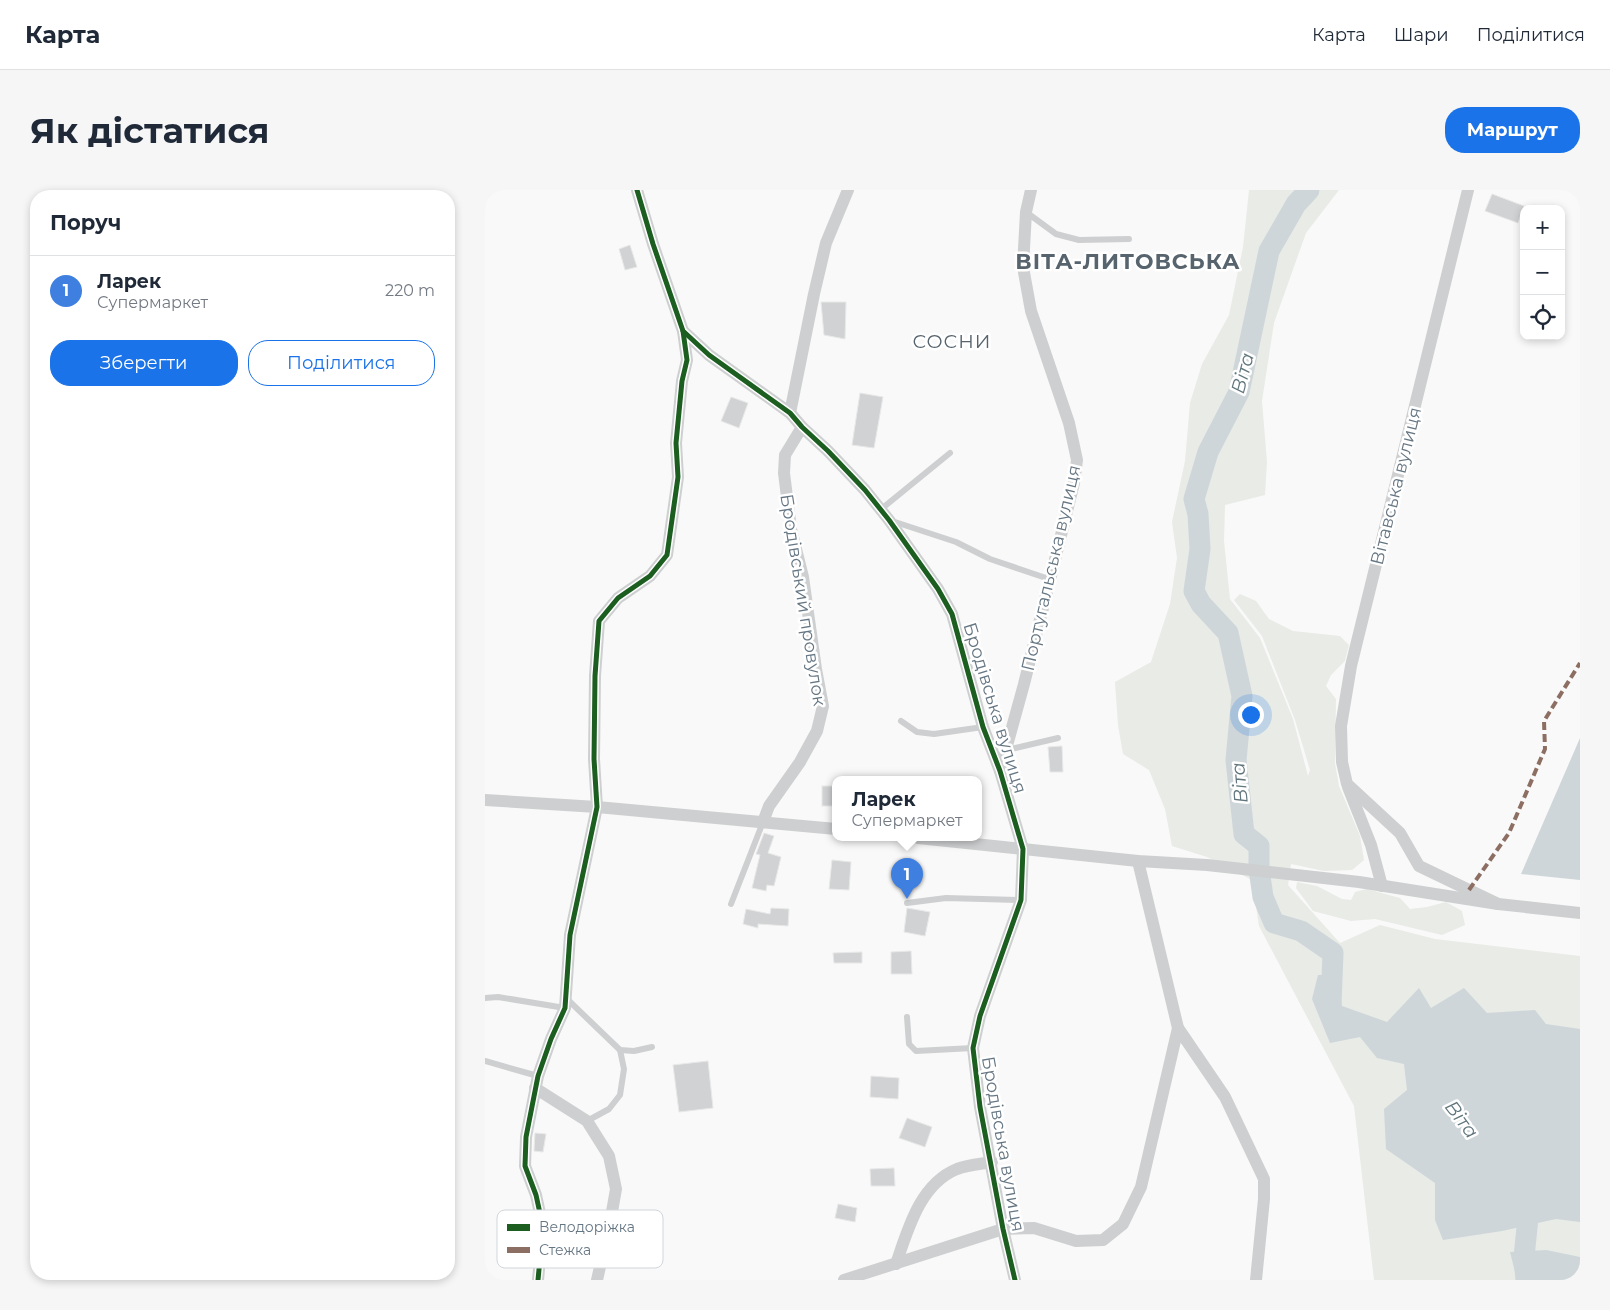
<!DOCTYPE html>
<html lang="uk">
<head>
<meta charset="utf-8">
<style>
  body { margin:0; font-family:Montserrat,sans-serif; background:#f6f6f7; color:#1f2937 }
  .controls { position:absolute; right:15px; top:15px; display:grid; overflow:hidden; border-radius:10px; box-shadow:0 2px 8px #0003 }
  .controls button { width:45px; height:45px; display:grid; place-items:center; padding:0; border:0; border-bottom:1px solid #e0e1e3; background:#fff; color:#1f2937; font:25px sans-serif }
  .you { position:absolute; left:765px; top:524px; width:18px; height:18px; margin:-12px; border:4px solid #fff; border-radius:50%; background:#1a73e8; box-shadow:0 0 0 8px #1a73e833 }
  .badge { display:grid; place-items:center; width:32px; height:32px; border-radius:50%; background:#1a73e8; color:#fff; font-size:16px; font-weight:700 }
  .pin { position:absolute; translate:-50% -41px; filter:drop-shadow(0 1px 2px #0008) }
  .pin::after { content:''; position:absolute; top:26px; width:18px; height:15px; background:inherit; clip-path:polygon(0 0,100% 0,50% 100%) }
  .popup { position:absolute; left:347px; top:586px; width:150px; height:65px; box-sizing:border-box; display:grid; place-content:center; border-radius:10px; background:#fff; filter:drop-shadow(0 1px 4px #0005); font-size:16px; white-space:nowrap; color:#747a83 }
  .popup b { font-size:19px; color:#1f2937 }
  .popup::after { content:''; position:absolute; left:50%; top:100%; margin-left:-10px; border:10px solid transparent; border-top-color:#fff }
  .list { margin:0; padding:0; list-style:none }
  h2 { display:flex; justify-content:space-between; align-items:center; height:65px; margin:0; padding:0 20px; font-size:21px }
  h2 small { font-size:16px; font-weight:400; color:#747a83 }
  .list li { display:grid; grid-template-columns:32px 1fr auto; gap:15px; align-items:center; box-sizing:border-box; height:70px; padding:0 20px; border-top:1px solid #e0e1e3 }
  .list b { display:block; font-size:19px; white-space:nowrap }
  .list p { margin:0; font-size:16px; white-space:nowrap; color:#747a83 }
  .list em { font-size:16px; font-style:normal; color:#747a83 }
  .actions { display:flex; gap:10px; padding:15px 20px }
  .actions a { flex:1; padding:11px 0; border:1px solid #1a73e8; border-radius:20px; text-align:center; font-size:18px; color:#1a73e8 }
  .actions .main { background:#1a73e8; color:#fff }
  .icon { flex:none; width:28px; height:28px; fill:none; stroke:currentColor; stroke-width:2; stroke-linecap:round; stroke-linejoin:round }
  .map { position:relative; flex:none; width:1095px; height:1090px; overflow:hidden; border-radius:20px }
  header { display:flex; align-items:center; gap:30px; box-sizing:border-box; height:70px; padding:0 25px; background:#fff; border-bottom:1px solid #e0e1e3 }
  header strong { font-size:24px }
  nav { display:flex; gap:28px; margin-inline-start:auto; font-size:18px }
  .intro { display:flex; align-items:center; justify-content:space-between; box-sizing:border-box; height:120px; padding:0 30px }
  h1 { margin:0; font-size:35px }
  .button { padding:12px 22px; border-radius:20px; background:#1a73e8; color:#fff; font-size:18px; font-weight:700 }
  main { display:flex; gap:30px; padding:0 30px }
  aside { flex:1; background:#fff; border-radius:20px; box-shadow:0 2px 8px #0003 }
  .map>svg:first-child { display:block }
  .green { fill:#e8ebe6 }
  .water { fill:#ced6d9 }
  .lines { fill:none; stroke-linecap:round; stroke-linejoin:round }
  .river { stroke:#ced6d9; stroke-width:21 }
  .building { fill:#d0d2d3; stroke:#e8e8e8 }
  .service { stroke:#cecfd0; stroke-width:6 }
  .minor { stroke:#cecfd0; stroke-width:12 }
  .quiet { stroke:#8d6e63; stroke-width:4; stroke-dasharray:8 4; stroke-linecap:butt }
  .cycleway-casing { stroke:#fff; stroke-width:8 }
  .cycleway { stroke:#1b5e20; stroke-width:5 }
  .labels { text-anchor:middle; stroke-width:5; stroke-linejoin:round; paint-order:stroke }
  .street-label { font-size:18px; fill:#657683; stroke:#fff }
  .neighbourhood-label { font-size:19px; letter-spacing:1px; fill:#57646e; stroke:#fff }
  .water-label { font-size:19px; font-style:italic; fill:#60757c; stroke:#fff }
  .district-label { font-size:22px; font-weight:bold; letter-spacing:1px; fill:#57646e; stroke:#fff }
  .key { fill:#fff; stroke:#d1d6da; stroke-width:1 }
  .key-label { font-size:14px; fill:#657683 }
</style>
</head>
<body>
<header>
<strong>Карта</strong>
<nav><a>Карта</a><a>Шари</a><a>Поділитися</a></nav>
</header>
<div class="intro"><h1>Як дістатися</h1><a class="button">Маршрут</a></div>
<main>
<aside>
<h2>Поруч<small></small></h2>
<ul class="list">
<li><span class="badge" style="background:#3f7fe0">1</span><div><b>Ларек</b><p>Супермаркет</p></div><em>220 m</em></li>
</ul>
<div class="actions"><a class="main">Зберегти</a><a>Поділитися</a></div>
</aside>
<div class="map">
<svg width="1095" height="1090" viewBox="0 0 1095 1090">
  <rect width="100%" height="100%" fill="#f9f9f9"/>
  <g class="green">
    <polygon points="764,0 854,0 821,43 789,133 777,211 782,272 780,305 740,315 739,351 745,409 775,448 808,529 823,586 825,580 810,530 777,446 749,410 755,404 771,411 784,429 808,441 855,446 864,455 860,471 846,485 841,496 851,509 850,573 854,596 875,646 879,670 867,680 839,681 806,674 803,695 855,753 895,735 950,749 1095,766 1095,1090 889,1090 869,916 774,736 767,690 722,667 687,656 680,619 664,580 638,564 633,535 630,492 666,472 685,414 692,368 687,332 700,271 705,213 717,174 744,125 758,57"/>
    <polygon points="812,692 832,696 857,709 866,710 870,702 882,699 915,708 925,719 942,717 961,712 977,721 980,735 957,745 890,729 866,731 828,721 811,698"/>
  </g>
  <g class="water">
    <polygon points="1095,548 1095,690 1036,684"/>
    <polygon points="833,785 852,785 857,816 902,832 934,798 946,818 979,798 1002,823 1050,820 1061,834 1095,839 1095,1032 1071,1029 1017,1041 958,1050 950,1030 950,993 901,959 899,919 922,900 919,874 892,868 875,847 845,853 827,809"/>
    <polygon points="1061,1060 1095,1067 1095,1090 1032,1090 1025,1062"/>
  </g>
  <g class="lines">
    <g class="river">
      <polyline points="824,0 811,14 784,61 754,202 723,262 709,309 713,324 715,359 709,401 716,414 743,443 757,506 751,570 759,644 774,656 774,679 778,707 789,733 816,741 848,763 846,814"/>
      <polyline points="1038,1010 1044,1018 1039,1067 1041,1090"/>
    </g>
  </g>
  <g class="building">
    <polygon points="1007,4 1039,16 1033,33 1000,21"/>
    <polygon points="145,55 152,77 140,80 134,59"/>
    <polygon points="336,112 361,112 360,149 339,145"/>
    <polygon points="375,203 398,207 389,258 367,255"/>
    <polygon points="246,207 263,213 254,238 236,231"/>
    <polygon points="577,556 578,582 565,582 563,557"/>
    <rect x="337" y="596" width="14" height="20"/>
    <polygon points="279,643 289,646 283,663 296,667 289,696 282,695 281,701 267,698 275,665 271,664"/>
    <polygon points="347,670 366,672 364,700 344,699"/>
    <polygon points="286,718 304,719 303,736 273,734 273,738 258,734 261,719 285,724"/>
    <polygon points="422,718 445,722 440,746 419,742"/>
    <polygon points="426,761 427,784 406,784 406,762"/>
    <polygon points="377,762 377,773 349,773 348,763"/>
    <polygon points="223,871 228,918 194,922 188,875"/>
    <polygon points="386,886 414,888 413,909 385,907"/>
    <polygon points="422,928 447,937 440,957 414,948"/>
    <polygon points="50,943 61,944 58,962 49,961"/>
    <polygon points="409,978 410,996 386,996 385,979"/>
    <polygon points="353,1014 372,1018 370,1032 350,1028"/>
  </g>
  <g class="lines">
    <g class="service">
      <polyline points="541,22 571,44 594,50 644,49"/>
      <polyline points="395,320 465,263"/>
      <polyline points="407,331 471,352 505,369 564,389"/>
      <polyline points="416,531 432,542 449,544 498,537"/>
      <polyline points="522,560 573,548"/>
      <polyline points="422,713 461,708 536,710"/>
      <polyline points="246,714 278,632"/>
      <polyline points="0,808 13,807 80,818"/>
      <polyline points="81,808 135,860 139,879 135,905 124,919 102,931"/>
      <polyline points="422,827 424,854 431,861 488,858"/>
      <polyline points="135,860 149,861 167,857"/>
      <polyline points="0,871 53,886"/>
    </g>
    <g class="minor">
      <polyline points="152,0 168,54 198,141 224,165 305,223 317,237 343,261 380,300 404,330 453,399 467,424 498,537 515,581 538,659 536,710 495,826 488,858 495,917 518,1039 530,1090"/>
      <polyline points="983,0 866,476 856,536 857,572 862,594 915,643 934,676 1013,714"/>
      <polyline points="305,223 329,104 341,53 363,0"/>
      <polyline points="515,581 539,494 589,293 592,270 584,233 546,121 538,77 541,22 546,0"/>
      <polyline points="863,597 886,655 897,696"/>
      <polyline points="0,610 112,617 351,639"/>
      <polyline points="278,632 284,616 315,572 332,541 338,516 331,479 318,387 306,339 299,283 300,265 317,237"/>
      <polyline points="433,648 653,671 722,675 874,692 1013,714 1095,723"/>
      <polyline points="653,671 693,838 740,907 779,989 779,1009 771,1090"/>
      <polyline points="50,898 102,931 124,966 131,999 125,1033 112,1090"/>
      <path d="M411 1074C423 1039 435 994 472 979 483 975 496 974 507 972"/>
      <polyline points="53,1090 58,1037 51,1005 40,976 41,947 53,886 66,849 80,818 85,745 112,617 109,569 110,486 114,431 133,408 165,386 182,365 193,287 191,253 197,191 202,170 198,141"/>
      <polyline points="359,1090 518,1039 549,1038 591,1051 618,1050 638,1034 656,997 693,838"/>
    </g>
    <polyline class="quiet" points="984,700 1024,643 1060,559 1059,531 1095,473"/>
    <g class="cycleway-casing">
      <g id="cycleway">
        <polyline points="152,0 168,54 198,141 224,165 305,223 317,237 343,261 380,300 404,330 453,399 467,424 498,537 515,581 538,659 536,710 495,826 488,858 495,917 518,1039 530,1090"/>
        <polyline points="53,1090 58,1037 51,1005 40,976 41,947 53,886 66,849 80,818 85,745 112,617 109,569 110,486 114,431 133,408 165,386 182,365 193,287 191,253 197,191 202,170 198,141"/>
      </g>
    </g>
    <use href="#cycleway" class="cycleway"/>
  </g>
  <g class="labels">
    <g class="street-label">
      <text transform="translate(911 296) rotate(-76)" y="6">Вітавська вулиця</text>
      <text transform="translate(566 378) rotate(-77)" y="6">Португальська вулиця</text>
      <text transform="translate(318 410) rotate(81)" y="6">Бродівський провулок</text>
      <text transform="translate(510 518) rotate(73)" y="6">Бродівська вулиця</text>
      <text transform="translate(518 954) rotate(80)" y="6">Бродівська вулиця</text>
    </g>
    <g class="neighbourhood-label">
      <text x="467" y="158">СОСНИ</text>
    </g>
    <g class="water-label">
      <text transform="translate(757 183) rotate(-75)" y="7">Віта</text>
      <text transform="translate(754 593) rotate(-95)" y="7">Віта</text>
      <text transform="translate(977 929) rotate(53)" y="7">Віта</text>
    </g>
    <g class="district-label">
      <text x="643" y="79">ВІТА-ЛИТОВСЬКА</text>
    </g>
  </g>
  <rect x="12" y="1020" width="166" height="58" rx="8" class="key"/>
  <rect x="22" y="1034" width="23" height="7" fill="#1b5e20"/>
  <rect x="22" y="1057" width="23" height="6" fill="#8d6e63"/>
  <g class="key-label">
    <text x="54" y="1042">Велодоріжка</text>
    <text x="54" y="1065">Стежка</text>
  </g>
</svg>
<div class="controls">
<button>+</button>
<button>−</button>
<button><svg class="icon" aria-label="locate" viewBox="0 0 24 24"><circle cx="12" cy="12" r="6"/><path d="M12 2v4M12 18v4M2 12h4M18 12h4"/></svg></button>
</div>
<div class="you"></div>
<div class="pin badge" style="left:422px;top:709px;background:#3f7fe0">1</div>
<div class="popup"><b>Ларек</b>Супермаркет</div>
</div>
</main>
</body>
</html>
